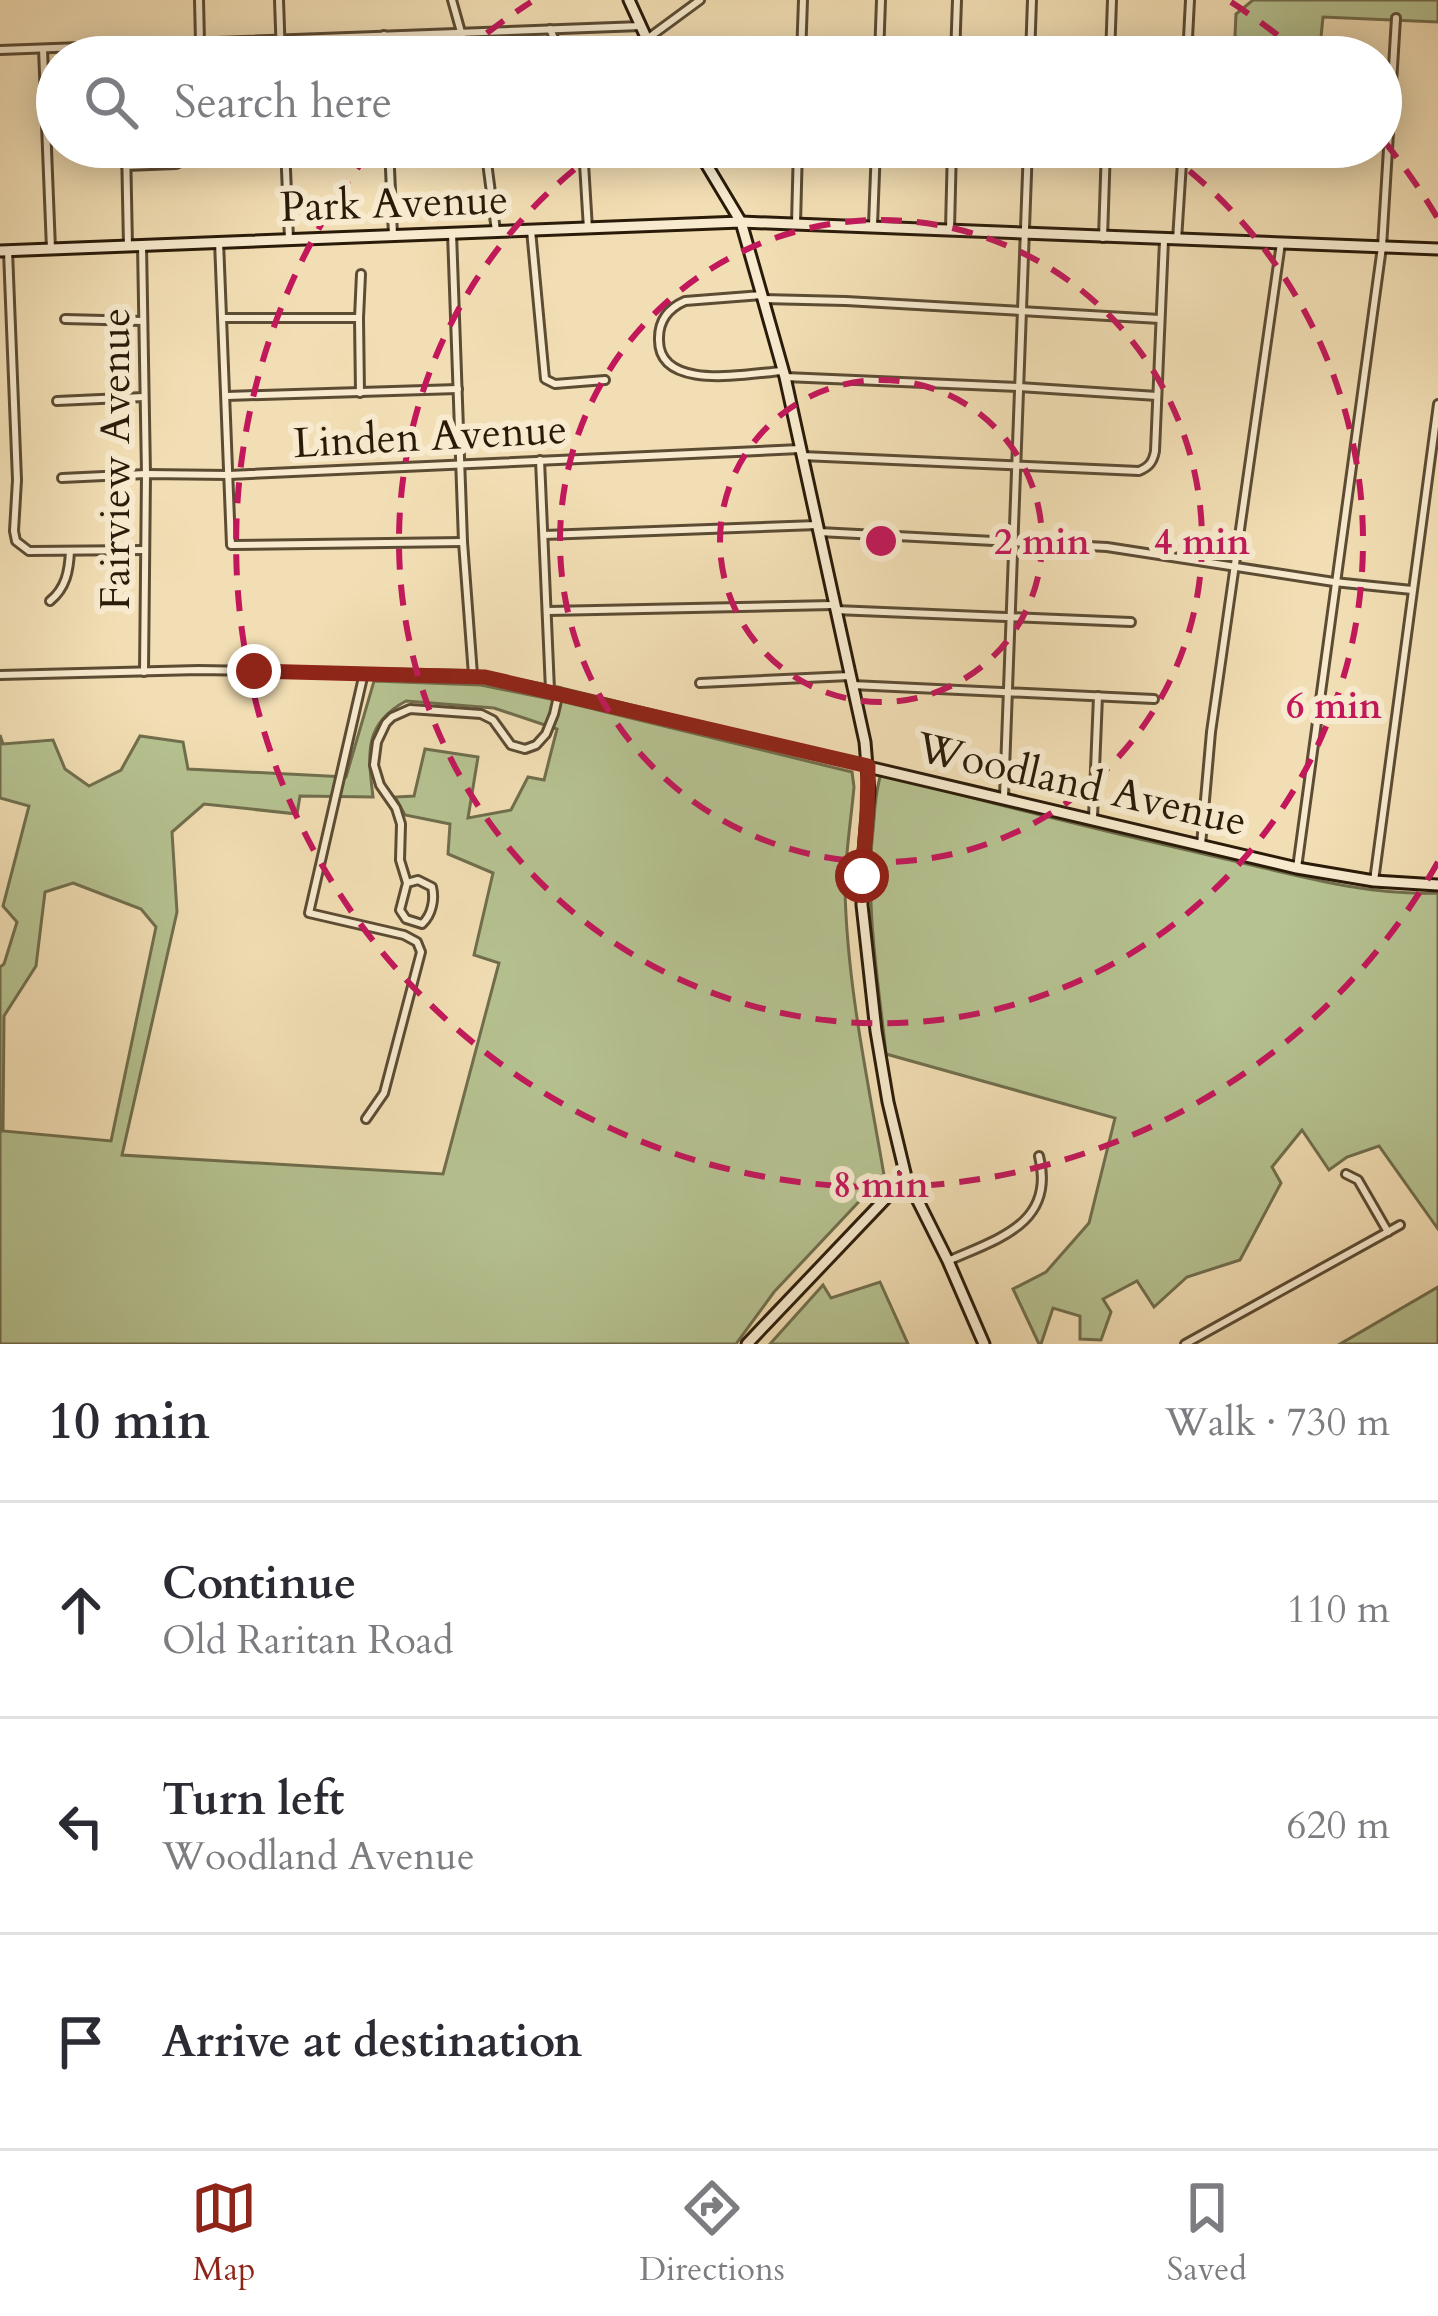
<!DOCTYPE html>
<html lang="en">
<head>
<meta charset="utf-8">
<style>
  body { margin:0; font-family:Cardo,serif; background:#f7f7f7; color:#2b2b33 }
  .stop { position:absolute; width:36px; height:36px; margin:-27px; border:9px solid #8f2418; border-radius:50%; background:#fff }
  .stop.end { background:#8f2418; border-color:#fff; box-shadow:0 3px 12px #0008 }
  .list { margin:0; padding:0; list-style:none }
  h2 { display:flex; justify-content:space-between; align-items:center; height:156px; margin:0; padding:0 48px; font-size:51px }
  h2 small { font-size:39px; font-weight:400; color:#7c7c81 }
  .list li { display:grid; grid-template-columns:78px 1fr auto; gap:36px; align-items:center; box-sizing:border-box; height:216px; padding:0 48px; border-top:3px solid #e1e1e2 }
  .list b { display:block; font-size:45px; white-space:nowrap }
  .list p { margin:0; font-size:39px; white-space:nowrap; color:#7c7c81 }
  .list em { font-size:39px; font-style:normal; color:#7c7c81 }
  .icon { flex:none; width:66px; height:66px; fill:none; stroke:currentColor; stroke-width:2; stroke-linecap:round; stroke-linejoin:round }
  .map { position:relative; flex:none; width:1438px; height:1344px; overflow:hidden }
  .search { position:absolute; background:#fff; box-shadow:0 6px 30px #0003; left:36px; right:36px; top:36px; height:132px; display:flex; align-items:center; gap:30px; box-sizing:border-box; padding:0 42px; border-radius:66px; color:#7c7c81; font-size:45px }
  .sheet { height:804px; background:#fff }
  nav { display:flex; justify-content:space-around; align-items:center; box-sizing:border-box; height:168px; border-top:3px solid #e1e1e2; background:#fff; font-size:33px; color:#7c7c81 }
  nav a { display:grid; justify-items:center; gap:6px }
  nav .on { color:#8f2418 }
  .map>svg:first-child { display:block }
  .green { fill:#b6c291; stroke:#706e4d; stroke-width:3; fill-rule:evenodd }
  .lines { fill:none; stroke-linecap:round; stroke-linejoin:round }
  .street-casing { stroke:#5c4c34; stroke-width:12 }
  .secondary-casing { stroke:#2a1b09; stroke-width:15 }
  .street { stroke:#f7eace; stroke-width:6 }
  .secondary { stroke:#f7eace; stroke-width:9 }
  .route { stroke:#8f2418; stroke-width:15 }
  .ring { fill:none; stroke:#c2185b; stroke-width:6; stroke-dasharray:21 15 }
  .labels { text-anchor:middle; stroke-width:12; stroke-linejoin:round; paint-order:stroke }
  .street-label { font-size:42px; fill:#2a1b09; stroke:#f7eace }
  .centre { fill:#c2185b; stroke:#f7eace; stroke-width:6 }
  .ring-label { font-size:36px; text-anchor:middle; font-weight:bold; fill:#c2185b; stroke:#f7eace; stroke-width:12; stroke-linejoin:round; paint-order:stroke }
</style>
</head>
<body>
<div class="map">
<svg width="1438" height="1344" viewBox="0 0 1438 1344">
  <rect width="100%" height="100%" fill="#f2deb4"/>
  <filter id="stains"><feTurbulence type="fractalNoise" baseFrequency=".00167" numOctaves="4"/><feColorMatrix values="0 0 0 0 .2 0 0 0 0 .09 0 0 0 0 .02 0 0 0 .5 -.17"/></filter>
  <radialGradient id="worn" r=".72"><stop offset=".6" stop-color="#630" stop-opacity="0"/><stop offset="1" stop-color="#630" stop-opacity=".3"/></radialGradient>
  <g class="green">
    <polygon points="1253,0 1438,0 1438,22 1323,17 1319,57 1234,57 1236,14"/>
    <path d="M374 681 481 685 565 702 852 772 854 787C851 821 845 856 845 889 847 985 868 1081 884 1175L774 1292 736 1344H0V967L4 964 17 922 3 906 29 806 0 798V735L3 744 53 740 65 769 89 786 121 770 140 736 183 742 188 769 346 777ZM406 701 494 708 557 729 544 780 528 777 511 810 468 818 478 757 425 749 414 796 395 797 405 815 450 824 448 854 493 873 474 955 499 963 443 1174 122 1155 177 912 172 832 204 804 297 814 300 796 373 797C368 754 363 724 406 701ZM73 883 141 909 156 927 111 1141 3 1131 4 1016 36 966 45 892Z"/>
    <path d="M881 774C994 804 1107 832 1221 858 1293 874 1364 896 1438 893V1229L1379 1146 1347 1157 1329 1170 1302 1130 1272 1167 1281 1183 1240 1260 1187 1277 1154 1307 1137 1281 1103 1299 1111 1312 1101 1340 1080 1339V1316L1053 1308 1041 1344H1039L1013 1289 1046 1272 1089 1223 1115 1118 886 1054C878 979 865 905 873 830 875 811 875 792 881 774Z"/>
    <polygon points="880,1282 908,1344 770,1344 823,1285 831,1298"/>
    <polygon points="1438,1287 1438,1344 1340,1344"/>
  </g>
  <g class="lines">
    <g class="street-casing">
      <g id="street">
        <polyline points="199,0 200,42"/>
        <polyline points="279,0 281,57"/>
        <polyline points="452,0 468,57"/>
        <polyline points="550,29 562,57"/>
        <polyline points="384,35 385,57"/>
        <polyline points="647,39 700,0"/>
        <polyline points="43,49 51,249"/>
        <polyline points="0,50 641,26"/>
        <polyline points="801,57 803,0"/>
        <polyline points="879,57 881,0"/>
        <polyline points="955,57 957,0"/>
        <polyline points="1030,57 1032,0"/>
        <polyline points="1110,57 1112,0"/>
        <polyline points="1187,57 1190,0"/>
        <polyline points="126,147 128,246"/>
        <polyline points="285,147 289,239"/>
        <polyline points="389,147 393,235"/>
        <polyline points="485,147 496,231"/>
        <polyline points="583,147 588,229"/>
        <polyline points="126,166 176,164 192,157"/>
        <polyline points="796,224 798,147"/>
        <polyline points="873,225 876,147"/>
        <polyline points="950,229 952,147"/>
        <polyline points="531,230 545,379 555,384 605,380"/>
        <polyline points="452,233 463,542 473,675"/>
        <polyline points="1103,238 1106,147"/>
        <polyline points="1177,240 1183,147"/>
        <polyline points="219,241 231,545 463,542"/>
        <polyline points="142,245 146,474 144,672"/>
        <polyline points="8,251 17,480 14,531 16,541 29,551 144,550"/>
        <path d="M762 295 685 301C669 308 659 319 659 338 657 393 749 373 783 371"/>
        <polyline points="763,299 846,301 1160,319"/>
        <polyline points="223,318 359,318 360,393"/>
        <polyline points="359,318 361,274"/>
        <polyline points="65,319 143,321"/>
        <polyline points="785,377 1019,387 1157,396"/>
        <polyline points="227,396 458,389"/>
        <polyline points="57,401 144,397"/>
        <path d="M802 456 1139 471C1149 467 1153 462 1155 451L1164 240"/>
        <polyline points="540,460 550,690"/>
        <polyline points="62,478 146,474 229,475 800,449"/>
        <polyline points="819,532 1107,547 1334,582 1412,590"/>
        <polyline points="544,535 817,525"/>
        <path d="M50 601C66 588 69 571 70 551"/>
        <polyline points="835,610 1131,622"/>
        <polyline points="548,611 833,605"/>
        <polyline points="364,673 309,913 404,935 417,942 421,952 384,1093 366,1119"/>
        <polyline points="0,675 199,670 473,675 559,692 868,767"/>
        <polyline points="700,683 850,676"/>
        <polyline points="852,685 1154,699"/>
        <polyline points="1004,797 1028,147"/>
        <polyline points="1093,818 1098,696"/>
        <polyline points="1201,845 1211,732 1281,243"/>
        <polyline points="1297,868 1382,247 1396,18"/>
        <polyline points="1374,881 1438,404"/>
        <path d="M407 883 418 880 432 887C435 899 432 915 422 924L406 919 400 910 407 883 400 860 401 824 396 808 380 785 374 765 377 742 386 723 392 717 410 709 481 714 493 720 511 745 525 749 536 745 546 734 554 714 559 692"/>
        <polyline points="1346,1174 1358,1180 1388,1232"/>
        <path d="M948 1261C997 1239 1056 1224 1039 1156"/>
        <polyline points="1185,1344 1400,1225"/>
      </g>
    </g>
    <g class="secondary-casing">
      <g id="secondary">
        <polyline points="629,0 655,57"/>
        <polyline points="696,147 741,222 763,299 785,377 865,742 869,791 862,876 862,905 876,1031 888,1102 906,1177 948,1261 984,1344"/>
        <polyline points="0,251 741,222 1438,249"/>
        <polyline points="868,767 1297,868 1374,881 1438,885"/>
        <polyline points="747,1344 906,1177"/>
      </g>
    </g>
    <use href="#street" class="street"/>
    <use href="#secondary" class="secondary"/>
  </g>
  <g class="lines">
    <polyline class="route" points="254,671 485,677 868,766 867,817 862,876"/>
  </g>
  <g class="ring">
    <circle cx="881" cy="541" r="161"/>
    <circle cx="881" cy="541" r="321"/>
    <path d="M1161 149A482 482 0 1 1 601 149"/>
    <path d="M1438 862A643 643 0 1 1 371 150M459 56A643 643 0 0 1 531 2M1231 2A643 643 0 0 1 1303 56M1384 141A643 643 0 0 1 1438 219"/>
  </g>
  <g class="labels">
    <g class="street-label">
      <text transform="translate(394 202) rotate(-2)" y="15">Park Avenue</text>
      <text transform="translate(430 435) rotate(-3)" y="15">Linden Avenue</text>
      <text transform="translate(114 459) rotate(-90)" y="15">Fairview Avenue</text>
      <text transform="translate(1082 783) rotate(13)" y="15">Woodland Avenue</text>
    </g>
  </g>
  <circle cx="881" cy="541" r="18" class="centre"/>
  <g class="ring-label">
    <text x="1042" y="554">2 min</text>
    <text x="1202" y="554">4 min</text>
    <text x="1334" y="718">6 min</text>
    <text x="881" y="1197">8 min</text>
  </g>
  <rect width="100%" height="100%" filter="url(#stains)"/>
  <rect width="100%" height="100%" fill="url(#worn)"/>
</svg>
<div class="stop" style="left:862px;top:876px"></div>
<div class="stop end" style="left:254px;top:671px"></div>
<div class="search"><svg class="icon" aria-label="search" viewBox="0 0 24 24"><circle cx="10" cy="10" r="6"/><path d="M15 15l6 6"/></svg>Search here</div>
</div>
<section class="sheet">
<h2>10 min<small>Walk · 730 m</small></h2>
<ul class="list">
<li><svg class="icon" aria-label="ahead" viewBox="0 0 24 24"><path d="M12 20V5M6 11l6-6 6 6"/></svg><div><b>Continue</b><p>Old Raritan Road</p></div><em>110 m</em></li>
<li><svg class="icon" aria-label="left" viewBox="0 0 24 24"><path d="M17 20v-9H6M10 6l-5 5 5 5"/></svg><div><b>Turn left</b><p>Woodland Avenue</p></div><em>620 m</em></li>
<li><svg class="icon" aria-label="arrive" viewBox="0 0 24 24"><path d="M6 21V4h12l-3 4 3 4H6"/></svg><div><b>Arrive at destination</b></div></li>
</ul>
</section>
<nav>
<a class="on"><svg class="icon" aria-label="map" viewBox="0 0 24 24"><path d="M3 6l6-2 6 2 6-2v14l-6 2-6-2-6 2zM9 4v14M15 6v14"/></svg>Map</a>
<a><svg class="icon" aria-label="directions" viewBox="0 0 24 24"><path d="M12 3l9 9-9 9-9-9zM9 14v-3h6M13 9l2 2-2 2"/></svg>Directions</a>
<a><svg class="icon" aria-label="saved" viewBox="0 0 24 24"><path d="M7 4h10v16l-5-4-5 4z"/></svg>Saved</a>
</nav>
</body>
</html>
